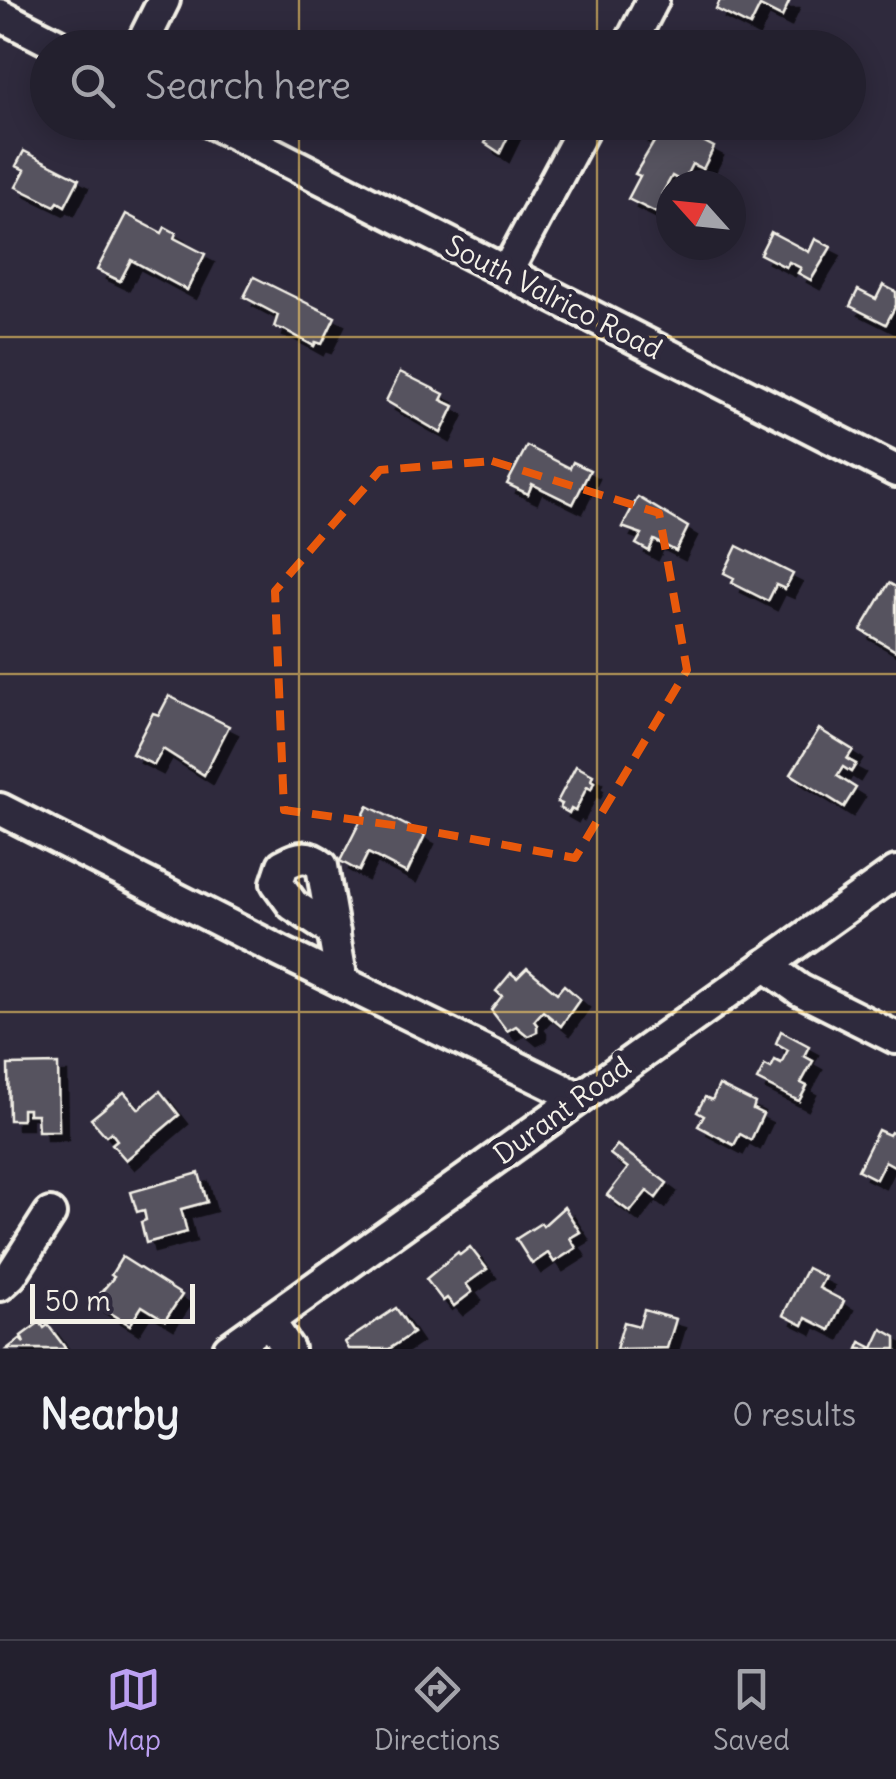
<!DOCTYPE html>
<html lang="en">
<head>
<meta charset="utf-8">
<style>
  body { margin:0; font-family:Delius,sans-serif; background:#2b2836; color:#f1f3f6 }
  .compass { position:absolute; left:656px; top:170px; width:90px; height:90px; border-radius:50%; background:#23202e; box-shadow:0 5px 25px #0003; rotate:297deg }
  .scale { position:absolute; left:30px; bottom:25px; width:165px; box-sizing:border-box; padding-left:10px; border:5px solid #f4f1e8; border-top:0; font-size:28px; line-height:35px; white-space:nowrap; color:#f4f1e8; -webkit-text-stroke:8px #2f2a3d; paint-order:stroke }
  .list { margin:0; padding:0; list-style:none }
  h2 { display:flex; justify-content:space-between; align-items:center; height:130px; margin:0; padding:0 40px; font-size:42px }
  h2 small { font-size:32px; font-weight:400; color:#a3a3aa }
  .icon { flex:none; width:55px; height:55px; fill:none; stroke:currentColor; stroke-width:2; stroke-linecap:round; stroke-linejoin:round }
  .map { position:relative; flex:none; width:896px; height:1349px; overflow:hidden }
  .search { position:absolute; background:#23202e; box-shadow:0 5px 25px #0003; left:30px; right:30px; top:30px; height:110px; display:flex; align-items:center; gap:25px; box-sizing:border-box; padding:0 35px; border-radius:55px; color:#a3a3aa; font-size:38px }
  .sheet { height:290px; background:#23202e }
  nav { display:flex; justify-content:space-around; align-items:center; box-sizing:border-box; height:140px; border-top:2px solid #403e4a; background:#23202e; font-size:28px; color:#a3a3aa }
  nav a { display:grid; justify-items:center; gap:5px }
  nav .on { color:#bca0f2 }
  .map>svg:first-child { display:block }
  .building { fill:#56525f; stroke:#f4f1e8; stroke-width:2.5; filter:url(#shadow) }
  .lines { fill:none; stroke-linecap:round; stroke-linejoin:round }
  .minor-casing { stroke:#f4f1e8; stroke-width:38 }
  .minor { stroke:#2f2a3d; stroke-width:30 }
  .marked { fill:none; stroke:#e8590c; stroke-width:8; stroke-dasharray:20 12; stroke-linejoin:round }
  .grid { fill:none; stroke:#ffd166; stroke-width:2.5; stroke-opacity:0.55 }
  .labels { text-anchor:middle; stroke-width:10; stroke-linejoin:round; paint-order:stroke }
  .street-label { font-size:28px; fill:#f4f1e8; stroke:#2f2a3d }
</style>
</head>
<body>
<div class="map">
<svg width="896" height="1349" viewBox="0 0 896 1349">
  <defs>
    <filter id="shadow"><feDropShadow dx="9" dy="9" stdDeviation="0" flood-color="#0009"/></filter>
  </defs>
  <rect width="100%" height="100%" fill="#2f2a3d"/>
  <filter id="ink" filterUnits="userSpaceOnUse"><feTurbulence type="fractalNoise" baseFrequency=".01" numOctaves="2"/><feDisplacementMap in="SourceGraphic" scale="20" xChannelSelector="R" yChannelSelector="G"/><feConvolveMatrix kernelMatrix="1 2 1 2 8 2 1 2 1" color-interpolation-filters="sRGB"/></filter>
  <g filter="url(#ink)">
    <g class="building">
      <polygon points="720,0 790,0 782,17 760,6 750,26 716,9"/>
      <polygon points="476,122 515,122 500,153 485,143 492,128"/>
      <polygon points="645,122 667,122 714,147 703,169 692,164 683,182 672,176 662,194 671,198 663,216 628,199 640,176 635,174 654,142 639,134"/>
      <polygon points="24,151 79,179 65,206 58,202 55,206 16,187 25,170 16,166"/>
      <polygon points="126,214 162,233 165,227 176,233 174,238 205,254 187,290 131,260 120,281 97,270"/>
      <polygon points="771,232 809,252 815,239 831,247 811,280 798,273 801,268 789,262 786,267 760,254"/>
      <polygon points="254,277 335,317 322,344 316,342 314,346 285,330 274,327 278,315 244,297"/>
      <polygon points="883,285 896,292 896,305 886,324 850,306 858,290 876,299"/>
      <polygon points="400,372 444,394 441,400 454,406 441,433 386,401"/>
      <polygon points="527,446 570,468 573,462 590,470 573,504 532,484 528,494 507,484"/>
      <polygon points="638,497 688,527 676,551 654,540 649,551 636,544 642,534 622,527"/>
      <polygon points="737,546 793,574 785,589 776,585 768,601 732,583 734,578 724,573"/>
      <polygon points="889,583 896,587 896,651 861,630"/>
      <polygon points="169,696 229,726 204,775 163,749 154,765 132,754 153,713 159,715"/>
      <polygon points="819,729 853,750 847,759 856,764 851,772 843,767 837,776 856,788 844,807 791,774"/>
      <polygon points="576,766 593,775 591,780 594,782 591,789 587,787 575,811 571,809 569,813 560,808 562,804 557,802"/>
      <polygon points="368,806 425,835 407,873 368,853 359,871 340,861"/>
      <polygon points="527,968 557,993 564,985 580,999 561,1026 543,1011 534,1021 537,1025 537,1032 528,1036 516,1026 507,1031 491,1010 502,996 496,991 511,973 517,978"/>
      <polygon points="781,1031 809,1046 804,1056 813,1061 801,1083 807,1086 799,1101 757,1080 765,1065 771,1068 775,1060 781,1063 788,1050 776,1043"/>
      <polygon points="58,1064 59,1131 38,1131 37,1114 28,1114 28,1109 22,1109 22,1120 9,1120 8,1065"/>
      <polygon points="719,1085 755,1103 753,1109 763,1114 751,1140 740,1134 734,1145 698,1126 704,1116 697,1112 705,1097 712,1100"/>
      <polygon points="160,1091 179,1115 126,1160 112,1144 117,1140 111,1132 106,1136 91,1119 124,1092 139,1109"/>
      <polygon points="878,1130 889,1135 891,1132 896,1134 896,1167 885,1161 876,1179 858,1170"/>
      <polygon points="617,1145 667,1183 656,1198 647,1191 630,1212 607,1195 628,1168 610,1154"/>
      <polygon points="199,1173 207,1202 181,1209 187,1232 146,1243 141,1222 146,1220 144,1210 137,1212 131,1192"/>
      <polygon points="564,1207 580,1232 570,1238 576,1248 554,1262 548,1253 532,1264 516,1239 541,1223 543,1226"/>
      <polygon points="470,1247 487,1269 466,1284 472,1292 454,1306 447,1298 443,1301 426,1279 458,1252 460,1255"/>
      <polygon points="122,1257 182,1295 165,1320 142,1306 130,1325 93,1302 114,1277 111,1275"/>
      <polygon points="807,1268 825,1277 819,1288 844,1301 830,1330 806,1318 803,1325 783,1315"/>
      <polygon points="396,1308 413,1333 389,1349 349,1349 345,1342"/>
      <polygon points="644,1310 676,1319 667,1348 616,1349 624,1322 639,1326"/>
      <polygon points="40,1322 44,1328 48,1325 66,1349 7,1349 20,1339 24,1343 21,1336"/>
      <polygon points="882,1329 896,1337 896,1349 858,1349 861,1342 873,1348"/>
    </g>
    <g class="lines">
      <g class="minor-casing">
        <g id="minor">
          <polyline points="0,15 64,48"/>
          <polyline points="140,48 164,0"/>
          <polyline points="628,48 653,0"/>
          <polyline points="211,122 896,471"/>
          <polyline points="506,273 587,122"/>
          <polyline points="0,809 281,952 580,1098"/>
          <path d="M334 932 293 905 277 883 283 865C299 856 308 854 322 866L342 982"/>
          <polyline points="765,965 800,990 896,1038"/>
          <polyline points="0,1285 11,1275 50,1214"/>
          <polyline points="269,1321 288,1349"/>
          <polyline points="229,1349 896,872"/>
        </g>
      </g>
      <use href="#minor" class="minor"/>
    </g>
  </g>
  <path class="marked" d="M492 461 659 513 687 670 575 858 407 827 284 810 275 591 380 470Z"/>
  <path class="grid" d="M299 0V48M597 0V48M299 122V1349M597 122V1349M0 337H896M0 674H896M0 1012H896"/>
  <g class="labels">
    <g class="street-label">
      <text transform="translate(554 297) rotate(27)" y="10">South Valrico Road</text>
      <text transform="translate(562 1110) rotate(-36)" y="10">Durant Road</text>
    </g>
  </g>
</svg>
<svg class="compass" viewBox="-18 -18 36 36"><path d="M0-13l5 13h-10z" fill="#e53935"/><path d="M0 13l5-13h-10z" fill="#a3a3aa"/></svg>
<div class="scale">50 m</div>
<div class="search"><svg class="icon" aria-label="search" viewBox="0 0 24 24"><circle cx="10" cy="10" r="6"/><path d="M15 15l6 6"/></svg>Search here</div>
</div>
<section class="sheet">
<h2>Nearby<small>0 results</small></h2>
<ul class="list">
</ul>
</section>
<nav>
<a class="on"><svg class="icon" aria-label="map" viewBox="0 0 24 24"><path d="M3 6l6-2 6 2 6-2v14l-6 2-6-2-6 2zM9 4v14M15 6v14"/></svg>Map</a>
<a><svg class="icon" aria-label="directions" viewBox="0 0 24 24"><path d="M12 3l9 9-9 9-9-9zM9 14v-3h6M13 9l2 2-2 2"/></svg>Directions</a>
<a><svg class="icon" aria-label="saved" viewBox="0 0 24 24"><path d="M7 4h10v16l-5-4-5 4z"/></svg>Saved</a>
</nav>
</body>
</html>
